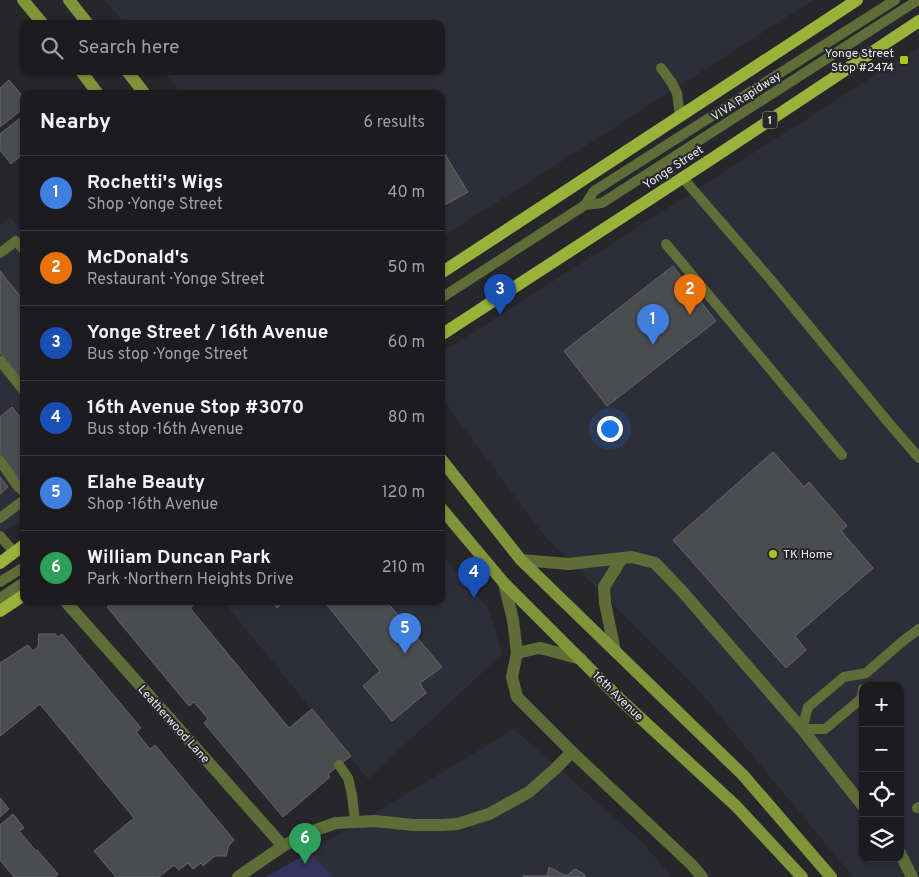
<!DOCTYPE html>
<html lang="en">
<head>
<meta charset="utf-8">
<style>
  body { margin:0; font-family:Overpass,sans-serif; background:#29292d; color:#f1f3f6 }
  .controls { position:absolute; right:15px; bottom:15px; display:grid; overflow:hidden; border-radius:10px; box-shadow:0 1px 4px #0004 }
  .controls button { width:45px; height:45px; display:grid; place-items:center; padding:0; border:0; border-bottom:1px solid #3a3a3e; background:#1c1c20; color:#f1f3f6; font:25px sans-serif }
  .you { position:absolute; left:609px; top:428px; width:18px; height:18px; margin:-12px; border:4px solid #fff; border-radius:50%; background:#1a73e8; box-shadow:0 0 0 8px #1a73e833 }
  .badge { display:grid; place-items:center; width:32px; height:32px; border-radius:50%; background:#a9c719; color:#fff; font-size:16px; font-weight:700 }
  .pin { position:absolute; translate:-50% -41px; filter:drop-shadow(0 1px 2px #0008) }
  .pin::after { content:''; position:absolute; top:26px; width:18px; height:15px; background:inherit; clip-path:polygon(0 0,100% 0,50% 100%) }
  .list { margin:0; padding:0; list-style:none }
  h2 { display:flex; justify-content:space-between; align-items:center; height:65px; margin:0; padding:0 20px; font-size:21px }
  h2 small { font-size:16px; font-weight:400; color:#a0a1a5 }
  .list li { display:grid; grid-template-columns:32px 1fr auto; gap:15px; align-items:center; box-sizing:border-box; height:75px; padding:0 20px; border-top:1px solid #3a3a3e }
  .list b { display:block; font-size:19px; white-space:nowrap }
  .list p { margin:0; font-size:16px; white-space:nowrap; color:#a0a1a5 }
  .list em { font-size:16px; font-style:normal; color:#a0a1a5 }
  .icon { flex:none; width:28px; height:28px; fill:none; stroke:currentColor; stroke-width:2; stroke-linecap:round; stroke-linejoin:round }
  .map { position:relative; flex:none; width:919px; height:877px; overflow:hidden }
  .search { position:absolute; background:#1c1c20; box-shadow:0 1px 4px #0004; left:20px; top:20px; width:425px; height:55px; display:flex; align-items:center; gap:12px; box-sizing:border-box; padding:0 18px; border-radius:10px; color:#a0a1a5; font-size:19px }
  .panel { position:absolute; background:#1c1c20; box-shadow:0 1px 4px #0004; left:20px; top:90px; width:425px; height:515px; border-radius:10px }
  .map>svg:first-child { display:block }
  .built { fill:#2e2e38; fill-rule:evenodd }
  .green { fill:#35325d }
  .building { fill:#4b4c50; stroke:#66666b }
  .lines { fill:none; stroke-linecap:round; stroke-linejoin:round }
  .lane { stroke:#606d38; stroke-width:10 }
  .street { stroke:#606d38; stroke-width:12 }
  .secondary { stroke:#81943a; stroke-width:12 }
  .primary { stroke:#9ab239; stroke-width:12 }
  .poi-dot { fill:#a9c719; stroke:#26262b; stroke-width:2 }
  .labels { text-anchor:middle; stroke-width:4; stroke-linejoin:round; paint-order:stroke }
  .shield { fill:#26262b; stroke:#b0b0b4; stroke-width:1 }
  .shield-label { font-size:11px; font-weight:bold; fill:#ebebee }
  .poi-label { font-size:12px; fill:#ebebee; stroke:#26262b; text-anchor:end }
  .street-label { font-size:12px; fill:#ebebee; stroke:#26262b }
</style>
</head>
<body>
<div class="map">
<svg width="919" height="877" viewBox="0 0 919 877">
  <rect width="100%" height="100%" fill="#26262b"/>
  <g class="built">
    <polygon points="105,0 813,0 512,193 441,237 441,94 181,94 163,71 441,71 441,24 125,24"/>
    <path d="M919 47V877H853L697 688 542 533 441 398V353ZM863 686H900V858H863Z"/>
    <polygon points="10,217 24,235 24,519 0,534 0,225"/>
    <polygon points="441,554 488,608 502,654 368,779 223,601 441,601"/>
    <polygon points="514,729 641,841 672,877 332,877 310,852"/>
  </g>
  <polygon class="green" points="310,852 333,877 266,877"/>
  <g class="building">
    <polygon points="9,80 24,98 24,108 0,127 0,88"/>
    <polygon points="24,115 24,153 11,164 0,150 0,134"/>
    <polygon points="441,148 468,192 441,207"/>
    <polygon points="673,266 716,321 607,406 564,351"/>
    <polygon points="0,271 24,301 24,382 0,353"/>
    <polygon points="12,407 24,422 24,485 0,454 0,417"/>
    <polygon points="773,452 804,487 809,482 847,526 841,531 873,568 795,636 806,650 786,668 673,540"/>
    <polygon points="0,477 8,487 0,494"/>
    <polygon points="110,601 197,601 190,608 289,728 312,709 351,756 328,774 330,777 283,817 204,723 208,719 194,702 189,706 107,607 112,603"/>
    <polygon points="272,601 285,601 277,608"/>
    <polygon points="324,601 386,601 442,667 420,683 426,693 392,721 363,686 380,671"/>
    <polygon points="39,634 55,634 58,637 62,634 141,728 136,732 150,749 155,745 234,840 229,845 226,856 215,856 203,866 201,863 193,869 188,863 179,870 174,865 159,877 116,877 94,851 134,818 40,704 0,736 0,663 28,645 33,651 38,647"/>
    <polygon points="0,798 9,809 0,817"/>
    <polygon points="13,814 24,828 19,831 36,851 37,850 58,874 56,876 56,877 14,877 0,860 0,825"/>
    <polygon points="549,867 566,876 575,869 584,874 585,877 523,877 523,876 547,876"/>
  </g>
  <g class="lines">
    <g class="lane">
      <polyline points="661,68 672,83 677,93 680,116"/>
      <polyline points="682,177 771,280 888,422 919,458"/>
      <polyline points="585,205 602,203 918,0"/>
      <polyline points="666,244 842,455"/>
      <polyline points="0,253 16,241 24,250"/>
      <polyline points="441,298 585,205 594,191 895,0"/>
      <polyline points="0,361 24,391"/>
      <polyline points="0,461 18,487 24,492"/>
      <polyline points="0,518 24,500"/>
      <polyline points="0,536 14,552"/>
      <polyline points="0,582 24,567"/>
      <polyline points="0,598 24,582"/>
      <polyline points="863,689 861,699 825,729 802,729 808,707 844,677 866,673 903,641 919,629"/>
      <polyline points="339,765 348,778 352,795 355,821"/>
      <polyline points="917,808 919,807"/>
    </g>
    <g class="street">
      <polyline points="521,560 569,564 632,557 655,563 681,590 802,729 863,806"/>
      <polyline points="504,583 513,620 517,653 512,677 517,697 572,752 692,865 702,877"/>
      <polyline points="65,601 283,846"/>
      <polyline points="615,651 605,603 604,587 622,558"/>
      <polyline points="517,653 539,648 544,649 581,659"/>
      <polyline points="900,853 912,877"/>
      <polyline points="238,877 283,846 310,832 336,823 375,821 413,825 442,825 457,824 489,814 529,792 555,769 572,752"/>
    </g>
    <g class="secondary">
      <polyline points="23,0 43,24"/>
      <polyline points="69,0 88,24"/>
      <polyline points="81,71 98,94"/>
      <polyline points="127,71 145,94"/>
      <polyline points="441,459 521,560 743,775 831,877"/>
      <polyline points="441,508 504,583 622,701 736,806 802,877"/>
    </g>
    <g class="primary">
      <polyline points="441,273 857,0"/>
      <polyline points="441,335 713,158 919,21"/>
      <polyline points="0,563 24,545"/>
      <polyline points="0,611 24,595"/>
    </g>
  </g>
  <g class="poi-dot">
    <rect x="899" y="55" width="10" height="10" rx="2.5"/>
    <circle cx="773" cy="554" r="5"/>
  </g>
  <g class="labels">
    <rect class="shield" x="762.5" y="111.5" width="15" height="17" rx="4"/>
    <g class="shield-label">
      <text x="770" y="124">1</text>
    </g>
    <g class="poi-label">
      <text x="894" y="57">Yonge Street<tspan x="894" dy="14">Stop #2474</tspan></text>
      <text x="783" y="558" text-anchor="start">TK Home</text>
    </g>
    <g class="street-label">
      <text transform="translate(746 96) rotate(-33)" y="4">VIVA Rapidway</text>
      <text transform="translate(673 167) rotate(-33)" y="4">Yonge Street</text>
      <text transform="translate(618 696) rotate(44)" y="4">16th Avenue</text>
      <text transform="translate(174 724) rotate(48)" y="4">Leatherwood Lane</text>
    </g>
  </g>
</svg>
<div class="controls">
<button>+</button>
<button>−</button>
<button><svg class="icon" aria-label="locate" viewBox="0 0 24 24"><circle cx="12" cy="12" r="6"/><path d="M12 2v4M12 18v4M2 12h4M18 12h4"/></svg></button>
<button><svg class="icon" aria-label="layers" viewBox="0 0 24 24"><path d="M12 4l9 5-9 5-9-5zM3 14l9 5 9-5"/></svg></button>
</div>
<div class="you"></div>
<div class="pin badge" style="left:653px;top:345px;background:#3f7fe0">1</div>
<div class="pin badge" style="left:690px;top:315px;background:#e8710a">2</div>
<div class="pin badge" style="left:500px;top:315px;background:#1a4fb4">3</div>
<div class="pin badge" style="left:474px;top:598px;background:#1a4fb4">4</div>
<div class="pin badge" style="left:405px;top:654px;background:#3f7fe0">5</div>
<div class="pin badge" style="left:305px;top:864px;background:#2e9e5b">6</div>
<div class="search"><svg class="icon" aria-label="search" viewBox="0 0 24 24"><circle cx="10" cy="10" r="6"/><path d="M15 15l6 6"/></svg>Search here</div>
<section class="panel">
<h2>Nearby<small>6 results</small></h2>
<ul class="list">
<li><span class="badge" style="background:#3f7fe0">1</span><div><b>Rochetti's Wigs</b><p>Shop · Yonge Street</p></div><em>40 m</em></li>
<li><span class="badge" style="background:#e8710a">2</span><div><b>McDonald's</b><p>Restaurant · Yonge Street</p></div><em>50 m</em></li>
<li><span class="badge" style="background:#1a4fb4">3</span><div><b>Yonge Street / 16th Avenue</b><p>Bus stop · Yonge Street</p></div><em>60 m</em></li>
<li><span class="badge" style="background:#1a4fb4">4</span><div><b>16th Avenue Stop #3070</b><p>Bus stop · 16th Avenue</p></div><em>80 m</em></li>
<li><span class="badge" style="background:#3f7fe0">5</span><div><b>Elahe Beauty</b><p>Shop · 16th Avenue</p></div><em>120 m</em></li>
<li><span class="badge" style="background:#2e9e5b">6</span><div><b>William Duncan Park</b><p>Park · Northern Heights Drive</p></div><em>210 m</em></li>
</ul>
</section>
</div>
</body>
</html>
